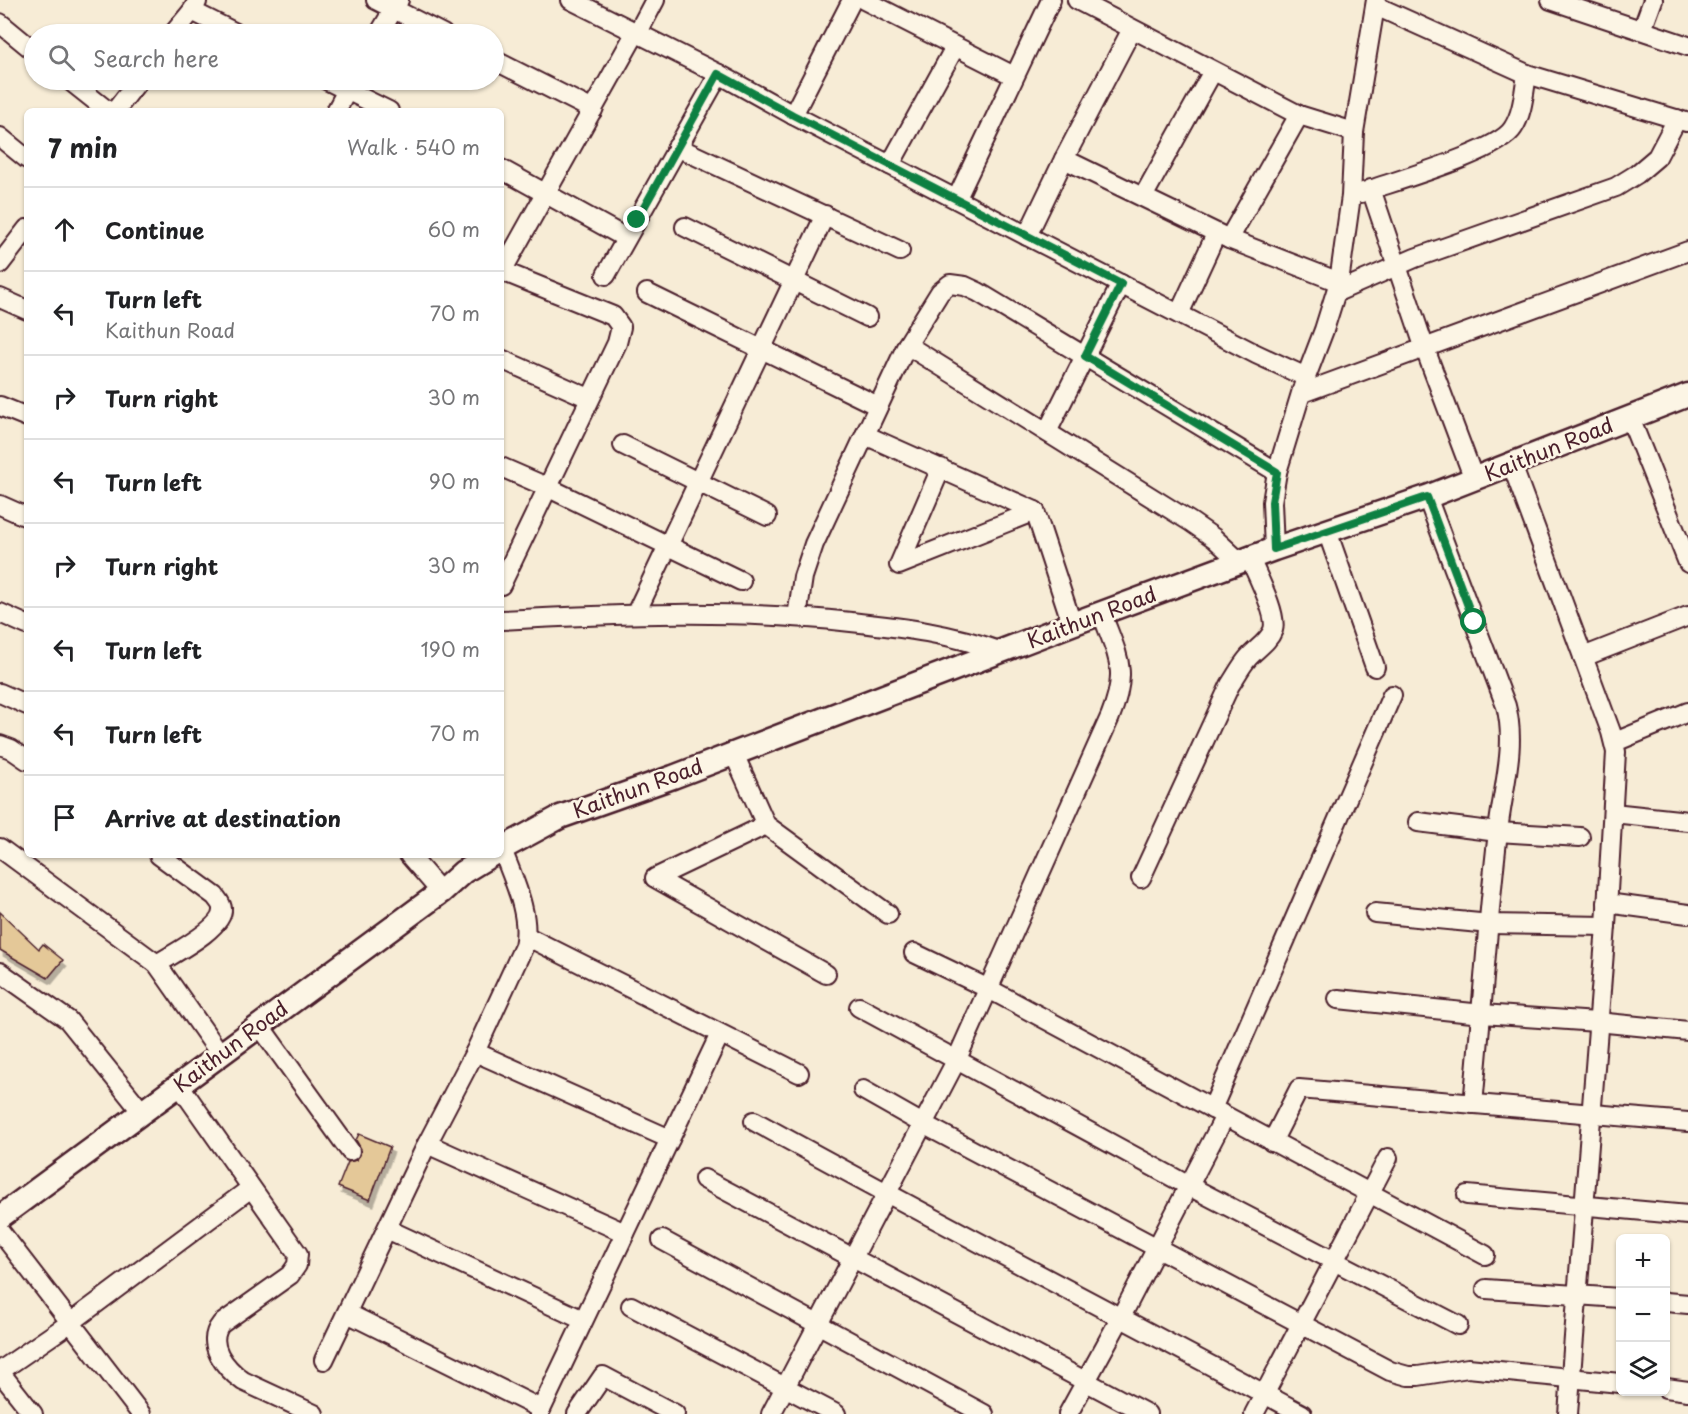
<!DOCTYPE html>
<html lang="en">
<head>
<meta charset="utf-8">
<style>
  body { margin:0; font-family:"Playpen Sans",sans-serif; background:#f2f2f2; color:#202124 }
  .controls { position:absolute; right:18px; bottom:18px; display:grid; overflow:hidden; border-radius:9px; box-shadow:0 2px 4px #0004 }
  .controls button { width:54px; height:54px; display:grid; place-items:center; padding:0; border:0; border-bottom:2px solid #e0e0e0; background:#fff; color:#202124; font:30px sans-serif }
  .stop { position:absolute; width:18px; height:18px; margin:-14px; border:4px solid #0b8043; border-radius:50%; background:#fff }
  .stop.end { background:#0b8043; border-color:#fff; box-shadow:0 2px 6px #0008 }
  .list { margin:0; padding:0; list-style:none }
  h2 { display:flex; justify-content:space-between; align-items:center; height:78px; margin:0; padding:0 24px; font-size:26px }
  h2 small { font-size:20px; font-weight:400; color:#757577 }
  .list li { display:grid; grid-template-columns:39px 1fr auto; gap:18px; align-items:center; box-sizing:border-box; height:84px; padding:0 24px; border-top:2px solid #e0e0e0 }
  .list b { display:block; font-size:22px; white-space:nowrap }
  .list p { margin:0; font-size:20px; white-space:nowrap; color:#757577 }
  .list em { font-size:20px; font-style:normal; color:#757577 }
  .icon { flex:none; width:33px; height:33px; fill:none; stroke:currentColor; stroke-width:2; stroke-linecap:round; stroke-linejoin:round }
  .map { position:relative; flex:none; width:1688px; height:1414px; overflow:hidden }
  .search { position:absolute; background:#fff; box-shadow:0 2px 4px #0004; left:24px; top:24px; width:480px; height:66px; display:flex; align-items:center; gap:15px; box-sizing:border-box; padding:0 21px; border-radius:33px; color:#757577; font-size:22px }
  .panel { position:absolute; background:#fff; box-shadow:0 2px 4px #0004; left:24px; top:108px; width:480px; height:750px; border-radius:9px }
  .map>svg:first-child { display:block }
  .building { fill:#e4c898; stroke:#4a1f2b; stroke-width:1.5; filter:url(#shadow) }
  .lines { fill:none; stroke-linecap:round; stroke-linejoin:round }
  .minor-casing { stroke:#4a1f2b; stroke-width:22 }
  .tertiary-casing { stroke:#4a1f2b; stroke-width:27 }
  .minor { stroke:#fcf5e5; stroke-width:18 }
  .tertiary { stroke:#fcf5e5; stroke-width:22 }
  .route { stroke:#0b8043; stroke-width:8 }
  .labels { text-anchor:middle; stroke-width:5; stroke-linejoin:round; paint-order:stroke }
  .street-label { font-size:21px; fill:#4a1f2b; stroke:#fcf5e5 }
</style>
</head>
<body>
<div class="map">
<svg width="1688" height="1414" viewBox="0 0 1688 1414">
  <defs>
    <filter id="shadow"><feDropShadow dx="3.5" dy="6" stdDeviation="0" flood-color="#0004"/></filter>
  </defs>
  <rect width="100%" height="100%" fill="#f7ecd6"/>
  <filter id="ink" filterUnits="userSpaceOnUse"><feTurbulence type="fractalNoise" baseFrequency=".0167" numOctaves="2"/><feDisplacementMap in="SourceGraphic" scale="12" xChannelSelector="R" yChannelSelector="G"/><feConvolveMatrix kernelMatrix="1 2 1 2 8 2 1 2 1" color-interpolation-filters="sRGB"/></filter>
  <g filter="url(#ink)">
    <g class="building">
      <polygon points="0,912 39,949 43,944 63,960 48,978 0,950"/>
      <polygon points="359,1134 390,1147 370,1200 338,1187 348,1162 356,1160 360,1155 361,1149 356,1140"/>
    </g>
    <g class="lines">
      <g class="minor-casing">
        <g id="minor">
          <polyline points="376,0 443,34"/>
          <polyline points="571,0 719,74 793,115 1256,354 1306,377"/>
          <polyline points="864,0 1014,76"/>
          <polyline points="1077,0 1299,115 1354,132"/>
          <polyline points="1551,0 1688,46"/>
          <polyline points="1376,6 1527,74 1686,122"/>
          <polyline points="192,11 238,34"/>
          <polyline points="0,23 34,51"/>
          <polyline points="1642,30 1653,0"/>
          <polyline points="173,34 192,11 197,2"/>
          <polyline points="379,34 399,0"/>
          <polyline points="637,34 655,0"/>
          <polyline points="494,60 593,110"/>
          <polyline points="69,80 108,111"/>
          <polyline points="326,80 389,111"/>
          <polyline points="115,111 139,80"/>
          <polyline points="336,111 352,81"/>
          <polyline points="793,115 852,0"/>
          <polyline points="1299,115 1229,239 1339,282"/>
          <polyline points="0,137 27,159"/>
          <polyline points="677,147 900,251"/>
          <polyline points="1064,159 1229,239"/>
          <polyline points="890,165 955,47"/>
          <polyline points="501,169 626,238"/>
          <polyline points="1371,189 1425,349 1474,479"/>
          <path d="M1361 193C1391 182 1499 152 1513 128 1523 113 1524 91 1527 74"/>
          <polyline points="1143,197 1213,71"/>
          <polyline points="957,198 1051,0"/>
          <polyline points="685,227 867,317"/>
          <polyline points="1027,236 1064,159 1132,29"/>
          <polyline points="0,264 27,229"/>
          <polyline points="501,273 636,32"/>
          <polyline points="606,275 719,74"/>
          <polyline points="1337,292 1415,258 1616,187 1637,174 1657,157 1677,119"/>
          <polyline points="647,293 878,406"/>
          <polyline points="0,298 27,310"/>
          <polyline points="1179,314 1216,234"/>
          <polyline points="907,345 1191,522 1214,538 1240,562"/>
          <polyline points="501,359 589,398"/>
          <polyline points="1302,393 1688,251"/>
          <polyline points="0,406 27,417"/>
          <polyline points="1630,418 1688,563"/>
          <polyline points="1047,432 1121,284"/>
          <polyline points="865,435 1035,511 1072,624"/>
          <polyline points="623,445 767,516"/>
          <polyline points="1512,465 1611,732 1616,752 1606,926 1568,1414"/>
          <polyline points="501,467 547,487 741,581"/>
          <polyline points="941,468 899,565 1035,511"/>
          <path d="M1427 497 1506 706C1517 747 1502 791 1498 832 1487 923 1482 1014 1473 1104"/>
          <polyline points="0,505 27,517"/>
          <polyline points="1327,531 1375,667"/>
          <polyline points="1274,549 1272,502 1277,472 1306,377 1324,330 1339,282 1351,196 1354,132 1376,0"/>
          <polyline points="501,585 617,343 621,327 613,316 502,271"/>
          <polyline points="0,613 27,625"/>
          <polyline points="636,613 825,215"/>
          <polyline points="797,617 803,577 814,544 907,345 940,292 950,284 965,286 978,292 1277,472"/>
          <path d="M501 620C618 614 734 609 851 622 906 628 949 633 1002 652"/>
          <polyline points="1583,657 1688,616"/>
          <polyline points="0,693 27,705"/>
          <polyline points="1615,742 1688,712"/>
          <polyline points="0,745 11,749 27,760"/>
          <polyline points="734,754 766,825 888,914"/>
          <polyline points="1613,813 1688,821"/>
          <polyline points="1418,822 1498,832 1580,837"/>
          <polyline points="766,825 655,878 826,974"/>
          <polyline points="0,848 157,964 221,1055"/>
          <polyline points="409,855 441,892"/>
          <path d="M1141 878 1230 685C1236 676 1241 666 1248 658 1256 649 1269 641 1273 630 1278 615 1257 575 1250 559"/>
          <polyline points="1607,903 1688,914"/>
          <polyline points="1375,913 1490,924 1606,926"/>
          <polyline points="526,936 799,1073"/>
          <polyline points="914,953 989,989 1485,1255"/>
          <path d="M157 964C172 954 224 928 222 909 222 904 218 900 215 896L159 855"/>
          <polyline points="0,972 68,1020 142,1112"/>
          <polyline points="1338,999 1482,1014 1597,1022 1688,1031"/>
          <polyline points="859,1007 1189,1186 1458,1325"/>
          <polyline points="260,1026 350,1151"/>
          <polyline points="475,1052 670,1139"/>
          <path d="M180 1086 298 1254 297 1265 290 1275 221 1324C205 1344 225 1368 243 1381L314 1414"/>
          <polyline points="863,1090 923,1124 1390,1371 1408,1376 1418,1376 1468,1368 1620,1383"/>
          <polyline points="1212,1109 1392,695"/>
          <path d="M754 1121C935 1221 1119 1316 1302 1414"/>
          <polyline points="1272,1142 1299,1089 1688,1122"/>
          <polyline points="427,1144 625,1233"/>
          <polyline points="704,1179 1147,1414"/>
          <polyline points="1467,1195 1688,1215"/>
          <polyline points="387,1229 583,1320"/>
          <polyline points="0,1231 141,1414"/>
          <polyline points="662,1240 984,1414"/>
          <polyline points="1486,1289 1620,1298"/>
          <polyline points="1666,1302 1688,1304"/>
          <polyline points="631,1306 836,1414"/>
          <polyline points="347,1313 541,1409"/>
          <path d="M324 1360 427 1144 475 1052 524 946C531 914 513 879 502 849"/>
          <polyline points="0,1371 70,1323 251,1188"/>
          <polyline points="0,1372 33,1414"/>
          <polyline points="1666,1388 1688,1391"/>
          <polyline points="539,1414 720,1034"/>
          <polyline points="577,1414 603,1376 675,1414"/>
          <path d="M771 1414 956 1061 1110 717C1129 670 1118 658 1102 614"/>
          <polyline points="1068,1414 1121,1317 1225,1116"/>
          <polyline points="1254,1414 1388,1158"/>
        </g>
      </g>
      <g class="tertiary-casing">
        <g id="tertiary">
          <polyline points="501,849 560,817 673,777 1072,624 1274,549 1427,497 1688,395"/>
          <polyline points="0,1217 441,892 463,872 491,855"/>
        </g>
      </g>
      <use href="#minor" class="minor"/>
      <use href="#tertiary" class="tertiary"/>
    </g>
  </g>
  <g class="lines" filter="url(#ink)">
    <polyline class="route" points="637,220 718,74 793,115 1121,284 1085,356 1277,472 1272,502 1274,549 1427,497 1474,622"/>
  </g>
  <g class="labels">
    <g class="street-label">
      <text transform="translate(1549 450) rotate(-22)" y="7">Kaithun Road</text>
      <text transform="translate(1092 618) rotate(-21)" y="7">Kaithun Road</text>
      <text transform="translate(638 789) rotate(-20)" y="7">Kaithun Road</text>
      <text transform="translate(231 1047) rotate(-37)" y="7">Kaithun Road</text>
    </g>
  </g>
</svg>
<div class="controls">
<button>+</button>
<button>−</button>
<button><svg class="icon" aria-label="layers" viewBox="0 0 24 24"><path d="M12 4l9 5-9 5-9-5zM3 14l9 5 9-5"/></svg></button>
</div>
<div class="stop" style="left:1474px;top:622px"></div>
<div class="stop end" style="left:637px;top:220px"></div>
<div class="search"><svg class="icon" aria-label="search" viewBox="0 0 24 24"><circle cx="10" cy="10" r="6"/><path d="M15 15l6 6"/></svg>Search here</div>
<section class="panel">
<h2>7 min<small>Walk · 540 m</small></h2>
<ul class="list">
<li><svg class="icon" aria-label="ahead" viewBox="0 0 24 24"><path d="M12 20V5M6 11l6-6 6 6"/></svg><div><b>Continue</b></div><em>60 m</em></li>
<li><svg class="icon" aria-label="left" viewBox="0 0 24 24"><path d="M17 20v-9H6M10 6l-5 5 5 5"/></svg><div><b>Turn left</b><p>Kaithun Road</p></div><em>70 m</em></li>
<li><svg class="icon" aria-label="right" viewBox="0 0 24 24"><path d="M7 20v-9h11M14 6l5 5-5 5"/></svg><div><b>Turn right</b></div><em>30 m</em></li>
<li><svg class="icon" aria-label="left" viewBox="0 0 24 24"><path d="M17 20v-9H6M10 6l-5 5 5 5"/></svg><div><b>Turn left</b></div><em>90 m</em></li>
<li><svg class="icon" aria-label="right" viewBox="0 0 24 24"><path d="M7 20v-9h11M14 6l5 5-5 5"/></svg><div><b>Turn right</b></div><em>30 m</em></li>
<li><svg class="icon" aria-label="left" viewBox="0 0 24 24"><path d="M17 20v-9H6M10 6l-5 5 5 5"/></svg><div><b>Turn left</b></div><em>190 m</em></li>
<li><svg class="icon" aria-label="left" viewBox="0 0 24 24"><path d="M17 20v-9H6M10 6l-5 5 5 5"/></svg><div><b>Turn left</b></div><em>70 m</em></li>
<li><svg class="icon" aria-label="arrive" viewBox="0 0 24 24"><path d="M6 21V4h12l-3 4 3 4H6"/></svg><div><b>Arrive at destination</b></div></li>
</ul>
</section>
</div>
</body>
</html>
